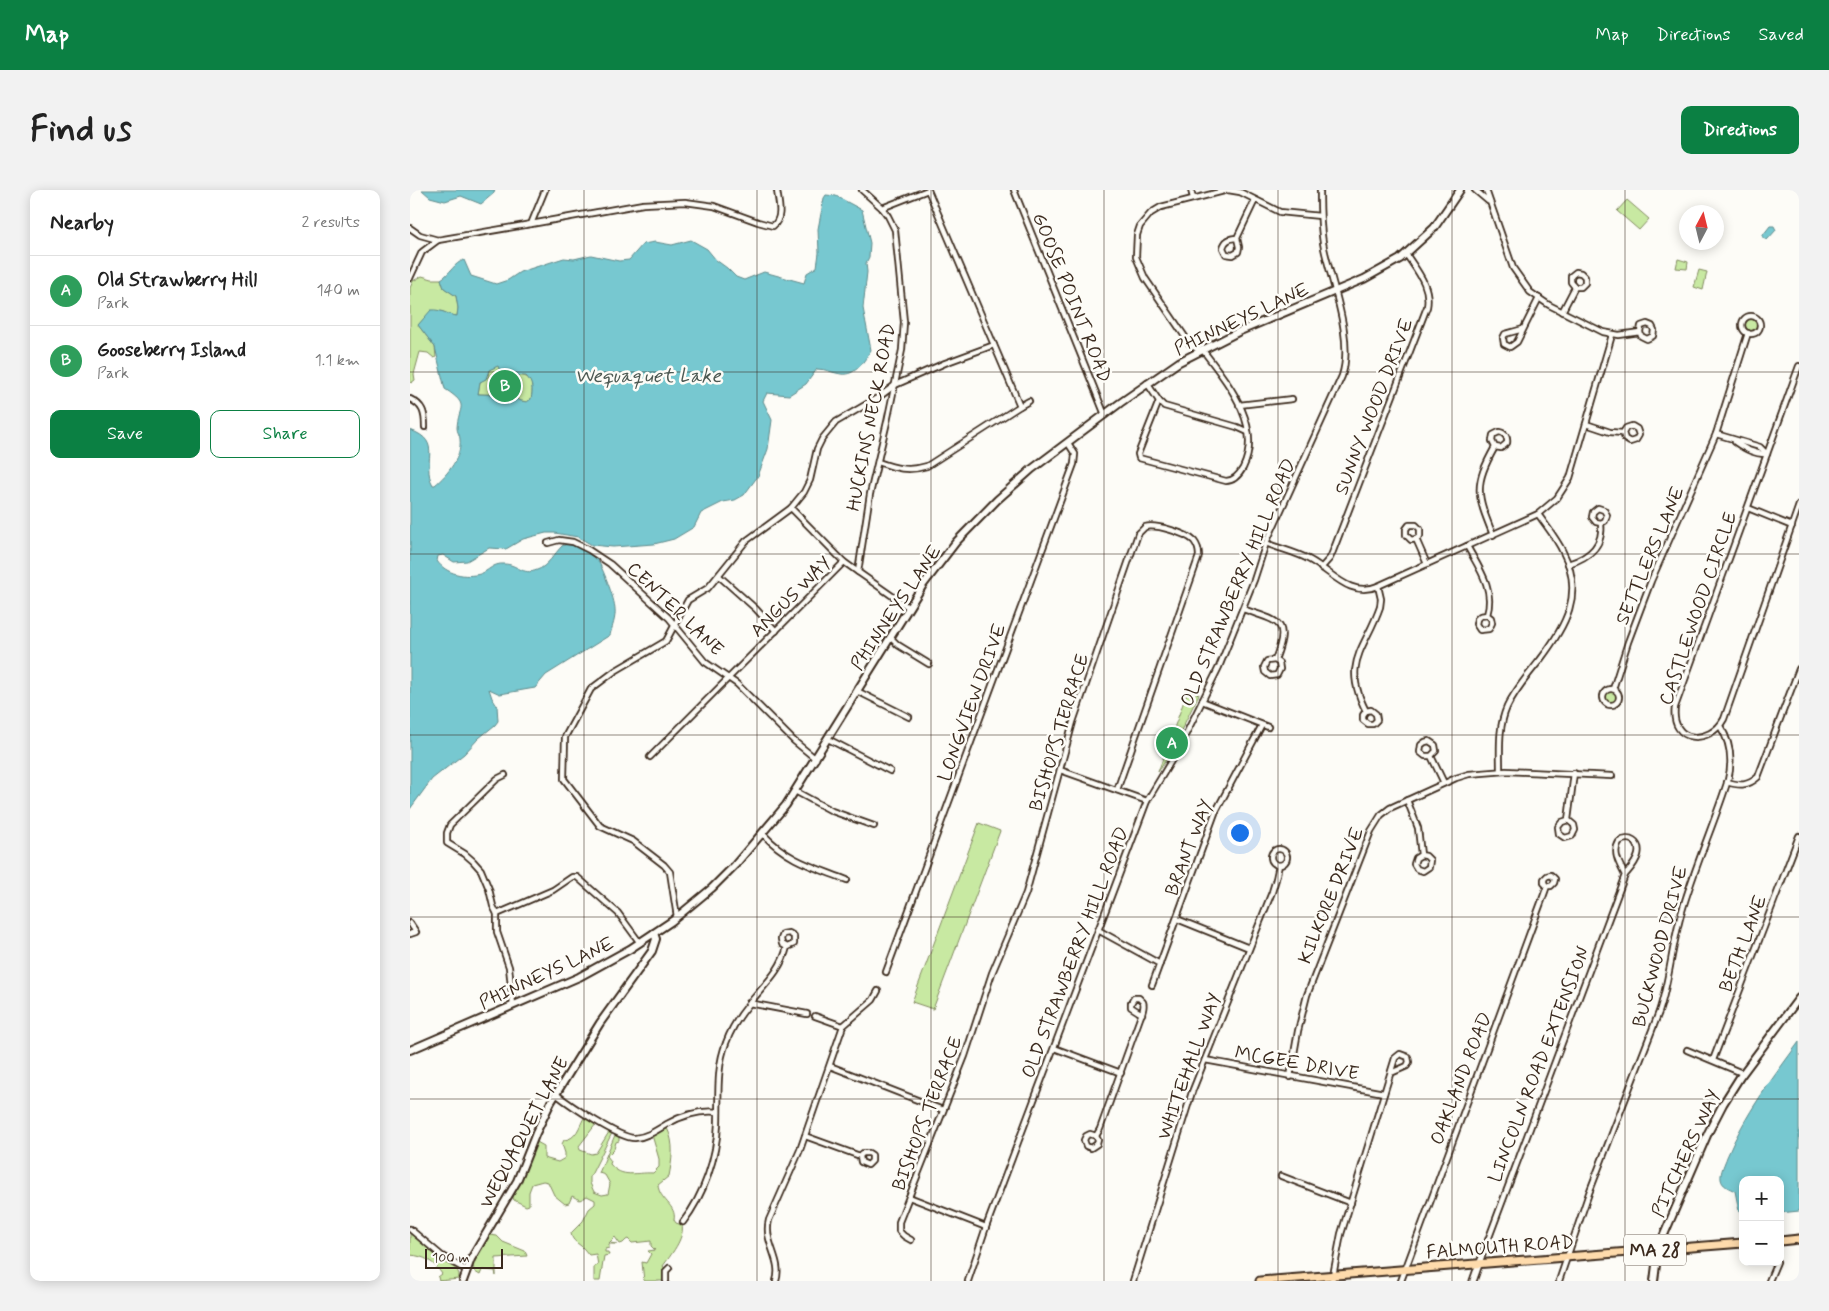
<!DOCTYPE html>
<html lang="en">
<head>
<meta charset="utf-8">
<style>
  body { margin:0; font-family:Mynerve,sans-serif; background:#f2f2f2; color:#222 }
  .controls { position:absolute; right:15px; bottom:15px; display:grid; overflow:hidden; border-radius:10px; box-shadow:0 2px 12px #0003 }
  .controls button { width:45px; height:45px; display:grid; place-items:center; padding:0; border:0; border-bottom:1px solid #e0e0e0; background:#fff; color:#222; font:25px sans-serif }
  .compass { position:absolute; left:1269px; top:15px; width:45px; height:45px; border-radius:50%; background:#fff; box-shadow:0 2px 12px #0003; rotate:7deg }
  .scale { position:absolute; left:15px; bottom:12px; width:78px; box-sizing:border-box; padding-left:5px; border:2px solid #3b2a1e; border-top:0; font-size:14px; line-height:18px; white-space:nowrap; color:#3b2a1e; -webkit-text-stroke:4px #fdfcf7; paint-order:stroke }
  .you { position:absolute; left:829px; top:642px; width:18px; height:18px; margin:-12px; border:4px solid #fff; border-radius:50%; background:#1a73e8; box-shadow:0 0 0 8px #1a73e833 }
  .badge { display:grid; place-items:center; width:32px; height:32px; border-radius:50%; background:#0b8043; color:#fff; font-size:16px; font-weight:700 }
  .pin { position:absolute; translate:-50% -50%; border:2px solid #fff; box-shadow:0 1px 5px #0006 }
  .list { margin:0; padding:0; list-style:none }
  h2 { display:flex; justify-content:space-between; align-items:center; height:65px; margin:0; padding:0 20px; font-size:21px }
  h2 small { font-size:16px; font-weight:400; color:#767676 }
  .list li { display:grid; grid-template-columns:32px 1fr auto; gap:15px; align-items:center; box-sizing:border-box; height:70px; padding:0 20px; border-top:1px solid #e0e0e0 }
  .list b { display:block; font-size:19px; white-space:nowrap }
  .list p { margin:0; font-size:16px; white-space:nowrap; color:#767676 }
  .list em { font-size:16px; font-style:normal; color:#767676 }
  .actions { display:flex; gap:10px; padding:15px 20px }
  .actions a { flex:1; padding:11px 0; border:1px solid #0b8043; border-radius:10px; text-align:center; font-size:18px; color:#0b8043 }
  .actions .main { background:#0b8043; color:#fff }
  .map { position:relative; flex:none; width:1389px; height:1091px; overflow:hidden; border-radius:10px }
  header { display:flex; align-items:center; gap:30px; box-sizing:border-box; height:70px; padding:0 25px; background:#0b8043; color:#fff }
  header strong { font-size:24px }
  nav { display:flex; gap:28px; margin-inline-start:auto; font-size:18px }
  .intro { display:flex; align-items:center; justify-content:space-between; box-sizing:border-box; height:120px; padding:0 30px }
  h1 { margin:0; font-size:35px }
  .button { padding:12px 22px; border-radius:10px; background:#0b8043; color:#fff; font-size:18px; font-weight:700 }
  main { display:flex; gap:30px; padding:0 30px }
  aside { flex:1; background:#fff; border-radius:10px; box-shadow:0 2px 12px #0003 }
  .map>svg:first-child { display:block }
  .green { fill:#c8e9a2; stroke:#828a60 }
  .water { fill:#77c8d0; stroke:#5f8989; fill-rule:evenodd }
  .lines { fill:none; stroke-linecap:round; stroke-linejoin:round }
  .minor-casing { stroke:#3b2a1e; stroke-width:8 }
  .tertiary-casing { stroke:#3b2a1e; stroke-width:9 }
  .secondary-casing { stroke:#3b2a1e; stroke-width:10 }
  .primary-casing { stroke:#3b2a1e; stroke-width:11 }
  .minor { stroke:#fdfcf7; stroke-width:4.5 }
  .tertiary { stroke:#fdfcf7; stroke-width:5.5 }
  .secondary { stroke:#fdfcf7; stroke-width:6 }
  .primary { stroke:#fedbac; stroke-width:7 }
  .grid { fill:none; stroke:#3b2a1e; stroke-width:1; stroke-opacity:0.55 }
  .labels { text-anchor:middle; stroke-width:5; stroke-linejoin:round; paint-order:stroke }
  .shield { fill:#fdfcf7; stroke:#75695f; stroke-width:1 }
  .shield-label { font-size:18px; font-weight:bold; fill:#3b2a1e }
  .street-label { font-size:19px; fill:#3b2a1e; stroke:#fdfcf7 }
  .water-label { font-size:20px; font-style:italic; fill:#4d5953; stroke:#fdfcf7 }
</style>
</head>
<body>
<header>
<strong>Map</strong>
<nav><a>Map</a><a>Directions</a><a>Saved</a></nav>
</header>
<div class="intro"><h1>Find us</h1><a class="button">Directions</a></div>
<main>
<aside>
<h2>Nearby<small>2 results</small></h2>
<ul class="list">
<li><span class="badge" style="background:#2e9e5b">A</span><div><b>Old Strawberry Hill</b><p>Park</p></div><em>140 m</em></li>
<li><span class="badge" style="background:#2e9e5b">B</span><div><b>Gooseberry Island</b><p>Park</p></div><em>1.1 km</em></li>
</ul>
<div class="actions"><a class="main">Save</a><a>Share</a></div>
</aside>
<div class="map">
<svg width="1389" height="1091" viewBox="0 0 1389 1091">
  <rect width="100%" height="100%" fill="#fdfcf7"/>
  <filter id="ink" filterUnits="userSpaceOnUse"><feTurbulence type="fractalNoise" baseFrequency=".02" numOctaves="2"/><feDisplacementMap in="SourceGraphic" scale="10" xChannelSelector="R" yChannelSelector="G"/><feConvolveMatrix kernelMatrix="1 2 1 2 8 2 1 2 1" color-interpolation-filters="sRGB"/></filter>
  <g filter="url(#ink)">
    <g class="green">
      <polygon points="1217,10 1239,29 1229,40 1207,21"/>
      <polygon points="1268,69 1278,72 1277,79 1266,78"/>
      <polygon points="1289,80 1297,82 1293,100 1284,97"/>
      <polygon points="12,86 22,89 31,89 34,98 46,106 48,118 47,126 39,125 32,121 16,127 8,135 25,157 26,167 24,168 18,163 10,162 4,184 5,190 1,193 0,192 0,98 3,91"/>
      <circle cx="1341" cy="135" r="5.5"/>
      <path d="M88 175 100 186C119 183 125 190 121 209L117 212 111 211 99 205 68 204 70 192 78 187 79 180Z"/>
      <polygon points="778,500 789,504 758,567 748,582"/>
      <circle cx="1201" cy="507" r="5.5"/>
      <polygon points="569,633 590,641 523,819 502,812"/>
      <path d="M175 926 186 932V934L169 956 170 960 181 964 186 963 199 942 202 943 180 987V993L184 1002 192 1005 198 1004 200 994 195 985 189 983 205 945 209 946V951L206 952 204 959 197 966 201 971 200 974C212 989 226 982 243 983L249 977V969L242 945 257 938C265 953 262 971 259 986L248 995C249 1010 267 1015 264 1030L266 1033 272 1035C275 1048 260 1066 253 1076L255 1079V1091H234L232 1072 236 1073 241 1064 238 1061 245 1060 241 1056V1051L222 1053 218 1049 216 1050 213 1053 210 1054 205 1047 199 1053 207 1054H199V1058L195 1059V1062H198L199 1065 194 1066 190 1091H184V1077L188 1075 186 1064 179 1065C177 1063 176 1061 174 1059 169 1053 162 1052 161 1043L173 1031 179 1019 185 1014V1010L177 1006 170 1010 162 1006 159 1013 155 1014 144 1005 138 992 133 991 122 994 119 1002V1015L116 1016 104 1010 103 1008 125 951 134 956V968L148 972 155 968V963L152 954 154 950C167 949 169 936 175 926Z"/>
      <path d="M0 1042 24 1064 47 1080 49 1084V1089L29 1091 28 1087 32 1084C24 1072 15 1066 0 1065Z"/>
      <polygon points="80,1045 87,1046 93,1052 115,1061 117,1066 86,1068 86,1086 85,1081 72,1080 70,1085 65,1082 62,1074 77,1046"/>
    </g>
    <g class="water">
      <polygon points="12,0 85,0 84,3 71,14 51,6 35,11 20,7"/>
      <path d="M416 5 426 6 452 20 460 53 459 67 456 73 457 82 453 118 461 160C454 171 446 186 431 184 423 183 416 179 407 179L396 194 379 205 357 203 353 211 362 230 358 259 348 286 334 305 325 310 313 312 291 323 284 337 264 349 244 354 203 357 182 355 168 347 145 343H136L113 349 96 359 79 358 57 371 44 372 33 365 28 366 27 371C36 384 55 388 70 384 79 381 83 373 94 374 108 374 112 386 127 380 137 377 145 363 152 356 161 351 180 360 186 368 192 375 205 410 205 419 206 428 202 437 200 445L136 485 125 498 90 504 79 499 82 508 87 516 88 531 85 535 69 548 54 564 22 589 0 619V240C35 252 10 273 23 295H25C38 284 52 267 50 249 50 245 47 242 47 238 48 216 61 216 35 199L25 157 8 135 21 120C31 119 38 125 47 126L48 118 46 106 34 98 31 89C40 84 44 73 54 70L61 86 86 94 98 90 110 82 154 68 164 69 181 65 209 71 219 70 233 54 245 52 262 55 281 50 297 59 306 70 317 78 326 87 334 90 354 82 394 93 397 83 407 77 409 63 408 39 414 8ZM88 176 90 181 97 185 116 186C123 193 123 200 121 209L117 212 111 211 99 205 68 204 70 192 76 189 79 180Z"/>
      <polygon points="1360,36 1364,36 1366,40 1357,50 1353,48 1353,45"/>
      <path d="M1389 852V1021L1370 1023V990H1333V1023L1329 1021 1325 1001C1319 998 1312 996 1311 989 1310 982 1315 973 1317 967 1335 924 1362 889 1389 852Z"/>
    </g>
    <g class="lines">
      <g class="minor-casing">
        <g id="minor">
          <polyline points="452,0 472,18 478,26 485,40 494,132 492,160 477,232 460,304 448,382 498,417"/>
          <polyline points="604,0 695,225"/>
          <polyline points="781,0 783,8"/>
          <polyline points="1065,0 1078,11"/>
          <polyline points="1076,0 1103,78 1120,102 1139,115 1193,142 1209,145 1230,142 1231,146 1237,149 1243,146 1244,140 1242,136 1237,134 1231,136 1230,142"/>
          <path d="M121 34 233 14 275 12 304 16 348 32 363 36C374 27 368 12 367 0"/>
          <polyline points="0,38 10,45 28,50 121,34 135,0"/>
          <path d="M827 48 829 57 828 62 823 65 816 64 813 58C815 50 820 48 827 48L845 10"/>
          <polyline points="0,88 12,62 28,50"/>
          <polyline points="1152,122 1165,97 1171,97 1175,93 1175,87 1171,83 1166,82 1161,86 1161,92 1165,97"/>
          <circle cx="1341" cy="135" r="9"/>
          <polyline points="1113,139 1095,144 1093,148 1094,154 1100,157 1107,152 1129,108"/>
          <path d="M1389 176 1265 517C1260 554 1300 555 1314 529L1389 315"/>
          <path d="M737 193 749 211 728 264 729 268 816 291C824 291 829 285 833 278 854 235 816 191 792 159L783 157 780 154 735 88 726 67 727 45 730 36 741 23 751 17 818 0 830 2 870 22 910 26"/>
          <path d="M0 209C13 215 15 223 15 237"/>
          <polyline points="749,211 754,216 827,237 838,242"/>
          <polyline points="829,215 882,209"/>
          <polyline points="610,216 619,211"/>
          <polyline points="1176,234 1200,242 1213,243 1215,249 1220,252 1226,250 1229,245 1227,239 1222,236 1216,238 1213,243"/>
          <polyline points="1306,244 1350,257 1357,264"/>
          <path d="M1325 252C1335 259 1344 264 1356 264"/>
          <path d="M468 272C485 278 498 282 517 276L610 216 518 0 472 18"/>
          <polyline points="381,318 394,302 400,290 407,259 412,249 426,232 469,207 485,195 535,173 584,155"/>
          <polyline points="1338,318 1382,336"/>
          <path d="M1083 345C1067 305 1063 296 1085 257L1091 258 1097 253C1098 247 1095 243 1089 242L1083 245 1082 251 1085 257"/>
          <polyline points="1006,349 1001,350 996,345 996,339 999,335 1006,335 1010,339 1010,346 1006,349 1017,374"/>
          <polyline points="138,353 149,350 163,352 179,360 200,374 259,428 295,472 327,494 384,551 406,569"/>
          <path d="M856 353C870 359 886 362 900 370 922 382 940 408 968 396L1128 324 1147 308 1160 288 1202 145"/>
          <path d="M1057 356C1069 378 1085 399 1077 425L1081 428 1082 433 1079 439 1070 440 1066 434 1067 429 1070 426 1077 425"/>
          <path d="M1158 374C1178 368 1194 356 1191 333L1195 331 1197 325 1194 320 1188 318 1183 322 1182 327 1186 332 1191 333"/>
          <path d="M911 378 920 368 923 361 1017 117C1021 96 1007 81 996 64"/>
          <polyline points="309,386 346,419 366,441"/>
          <path d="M833 419C868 432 881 429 865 470L857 471 854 477 855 482 860 486 867 485 870 479 869 473 865 470"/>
          <polyline points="480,447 488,455 519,474"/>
          <circle cx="1201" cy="507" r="8"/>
          <polyline points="1203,499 1218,452 1241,391 1306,244 1338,143"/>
          <polyline points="447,501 499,527"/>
          <polyline points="792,511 858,537"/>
          <path d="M956 521 961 520 966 524 967 530 963 534H958L953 530V525L956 521C931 472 955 460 970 417L971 409 968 396"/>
          <polyline points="418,549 480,581"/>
          <polyline points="1021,566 1026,561 1025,555 1019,551 1015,552 1011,555 1010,562 1015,566 1021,566 1034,593"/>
          <polyline points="240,567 434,372"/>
          <polyline points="650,580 737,611"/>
          <path d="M1090 581C1090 559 1088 537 1097 517 1105 500 1118 485 1130 470 1155 437 1175 404 1153 362 1147 349 1137 337 1128 324"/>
          <polyline points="95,585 87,589 40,635 37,643 37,653 55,664 63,671 71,680 79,699 83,716 87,724 87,742 99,777 103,815"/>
          <path d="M1317 592C1330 596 1338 596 1348 587L1389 479"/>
          <polyline points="385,601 422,621 464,636"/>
          <polyline points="997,610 1008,638 1011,665 1016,666 1020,670 1019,677 1013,681 1007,679 1004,674 1006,668 1011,665"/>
          <polyline points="1158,630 1152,632 1148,637 1149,644 1155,648 1162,646 1165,640 1164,635 1158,630 1164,583"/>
          <path d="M353 644C378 671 404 677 437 690"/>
          <circle cx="869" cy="667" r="8"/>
          <polyline points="87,724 143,700 162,687 167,687 208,723 230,753"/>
          <polyline points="267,727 260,682 254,675 223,651 190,636 154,589 155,547 181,499 205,481 256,451 278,410 298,398 336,351 381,318 434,372 448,382"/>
          <polyline points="767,729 839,758"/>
          <polyline points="0,733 6,742 0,744"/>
          <polyline points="688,740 750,774"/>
          <polyline points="476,782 664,274 665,264 658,253"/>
          <polyline points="742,795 805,623 852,535"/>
          <polyline points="339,813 397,824"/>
          <polyline points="405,826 433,836"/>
          <polyline points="433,836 463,810 468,801"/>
          <polyline points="644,858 711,883"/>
          <polyline points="1277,860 1332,883"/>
          <polyline points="795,870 974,903"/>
          <polyline points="1303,870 1389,646"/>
          <polyline points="420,876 533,920"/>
          <polyline points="880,887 888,841 897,805 961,641 971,625 980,618 1046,588 1059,584 1096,581 1202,586"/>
          <path d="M146 904C160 915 210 949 225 948 237 947 247 940 257 934 273 925 289 920 308 922"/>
          <polyline points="395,946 450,966 453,963 459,963 462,965 462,971 458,975 451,972 450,966"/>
          <path d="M686 946 680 944 676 946 674 950 676 956 681 958 687 954 688 950 686 946 690 939 730 828C732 823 735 817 733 812L729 808H724L721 813V817L732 824"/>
          <polyline points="871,986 941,1013"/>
          <polyline points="499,1007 576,1037"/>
          <path d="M273 1032C294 1005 307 967 308 933 309 906 306 878 316 853 321 839 330 825 339 814 354 795 371 781 377 757L384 754V746L379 743 373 744 371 749 372 754 377 757"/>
          <polyline points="0,1039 32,1066 56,1080"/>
          <path d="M501 1050 494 1046 489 1041V1032L555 866 582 783 616 703 663 532 728 344 735 337C746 334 776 343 784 351 788 356 789 360 789 366L707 600"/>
          <path d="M1069 1074 1215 685C1220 679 1226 673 1228 665 1231 652 1219 645 1209 652 1202 663 1210 675 1215 685"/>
          <polyline points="256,1091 256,1081 259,1078"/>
          <path d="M366 1091C373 1070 353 1053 359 1030L390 960 433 836"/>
          <path d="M558 1091 576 1037 737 611 770 556 809 477 844 390 856 353 932 186C944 149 922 95 914 58 910 39 910 19 910 0"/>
          <polyline points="723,1091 782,902 862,702 866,689 869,675"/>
          <polyline points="922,1091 931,1044 985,868 990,864 998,867 999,872 997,876 981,883"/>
          <polyline points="991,1091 1132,710 1137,696 1141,696 1144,693 1145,689 1141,685 1137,686 1134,689 1134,693 1137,696"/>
          <path d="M1149 1091 1179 1003 1249 822C1260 789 1262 754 1272 721 1285 676 1304 634 1318 590 1323 570 1321 553 1310 536"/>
          <polyline points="1359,1091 1367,1072"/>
        </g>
      </g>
      <g class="tertiary-casing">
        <polyline id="tertiary" points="1063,1091 1069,1074"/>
      </g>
      <g class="secondary-casing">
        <g id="secondary">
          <polyline points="0,860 169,787 220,759 262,731 302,698 325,675 376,615 513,395 546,352 587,310 622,279 710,213 769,172 828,142 954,89 990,69 1024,38 1050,0"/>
          <polyline points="53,1091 61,1069 107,991 126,943 141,912 190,833 242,761 246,749 244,743"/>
          <polyline points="1244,1091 1247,1067 1250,1054 1298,943 1313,914 1330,887 1389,808"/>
        </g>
      </g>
      <g class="primary-casing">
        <g id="primary">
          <polyline points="1370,1051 1389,1049"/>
          <polyline points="850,1091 1333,1053"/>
        </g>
      </g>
      <use href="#minor" class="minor"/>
      <use href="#tertiary" class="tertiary"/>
      <use href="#secondary" class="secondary"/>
      <use href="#primary" class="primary"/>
    </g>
  </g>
  <path class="grid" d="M174 0V1091M347 0V1091M521 0V1091M694 0V1091M868 0V1091M1042 0V1091M1215 0V1091M0 182H1389M0 364H1389M0 545H1389M0 727H1389M0 909H1389"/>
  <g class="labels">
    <rect class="shield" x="1214" y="1044.5" width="62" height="31" rx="4"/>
    <g class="shield-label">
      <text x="1245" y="1066">MA 28</text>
    </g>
    <g class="street-label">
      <text transform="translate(663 107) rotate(68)" y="7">GOOSE POINT ROAD</text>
      <text transform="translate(831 128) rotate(-25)" y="7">PHINNEYS LANE</text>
      <text transform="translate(963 216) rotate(-69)" y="7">SUNNY WOOD DRIVE</text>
      <text transform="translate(460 227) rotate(-79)" y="7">HUCKINS NECK ROAD</text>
      <text transform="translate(1239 365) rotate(-67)" y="7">SETTLERS LANE</text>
      <text transform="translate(827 392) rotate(-67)" y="7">OLD STRAWBERRY HILL ROAD</text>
      <text transform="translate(380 406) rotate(-45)" y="7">ANGUS WAY</text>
      <text transform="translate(485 417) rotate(-56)" y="7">PHINNEYS LANE</text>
      <text transform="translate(266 418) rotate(44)" y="7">CENTER LANE</text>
      <text transform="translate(1287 418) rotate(-71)" y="7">CASTLEWOOD CIRCLE</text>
      <text transform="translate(561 512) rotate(-70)" y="7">LONGVIEW DRIVE</text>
      <text transform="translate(648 542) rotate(-73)" y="7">BISHOPS TERRACE</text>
      <text transform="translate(778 657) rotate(-69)" y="7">BRANT WAY</text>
      <text transform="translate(920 705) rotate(-68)" y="7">KILKORE DRIVE</text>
      <text transform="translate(1332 753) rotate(-69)" y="7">BETH LANE</text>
      <text transform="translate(1249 756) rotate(-75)" y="7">BUCKWOOD DRIVE</text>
      <text transform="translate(664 762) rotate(-69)" y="7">OLD STRAWBERRY HILL ROAD</text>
      <text transform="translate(136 782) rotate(-25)" y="7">PHINNEYS LANE</text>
      <text transform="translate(887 872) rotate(10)" y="7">MCGEE DRIVE</text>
      <text transform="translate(1128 874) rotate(-69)" y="7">LINCOLN ROAD EXTENSION</text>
      <text transform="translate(778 876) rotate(-70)" y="7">WHITEHALL WAY</text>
      <text transform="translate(1050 888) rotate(-69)" y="7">OAKLAND ROAD</text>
      <text transform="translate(516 923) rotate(-69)" y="7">BISHOPS TERRACE</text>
      <text transform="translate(113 942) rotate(-62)" y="7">WEQUAQUET LANE</text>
      <text transform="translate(1275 963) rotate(-65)" y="7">PITCHERS WAY</text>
      <text transform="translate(1090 1056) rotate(-4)" y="7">FALMOUTH ROAD</text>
    </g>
    <g class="water-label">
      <text x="238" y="192">Wequaquet Lake</text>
    </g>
  </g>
</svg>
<div class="controls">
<button>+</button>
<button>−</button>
</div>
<svg class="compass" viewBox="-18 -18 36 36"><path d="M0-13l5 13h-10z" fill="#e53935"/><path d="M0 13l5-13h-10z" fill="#767676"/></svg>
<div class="scale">100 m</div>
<div class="you"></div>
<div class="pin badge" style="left:762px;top:553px;background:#2e9e5b">A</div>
<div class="pin badge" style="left:95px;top:196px;background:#2e9e5b">B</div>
</div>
</main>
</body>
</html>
